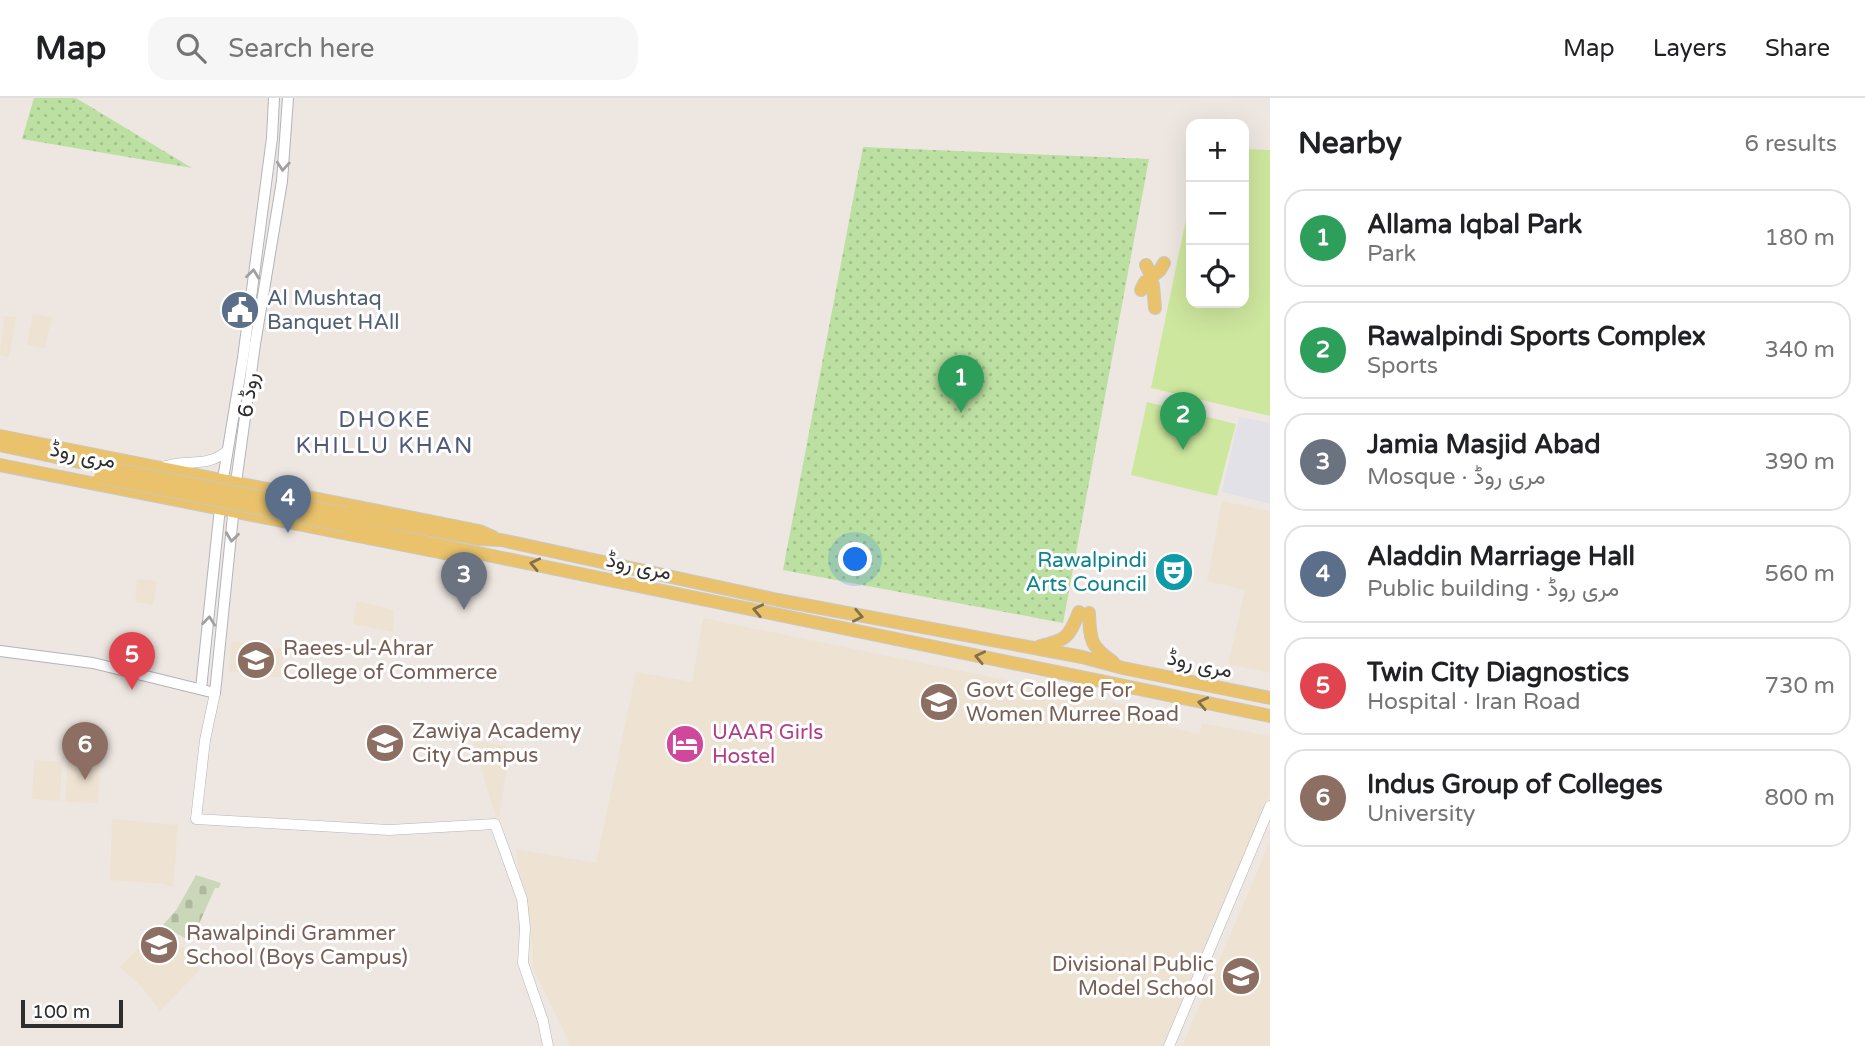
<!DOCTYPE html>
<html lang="en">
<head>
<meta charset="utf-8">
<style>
  body { margin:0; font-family:"Varela Round",Vazirmatn,sans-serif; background:#f6f6f6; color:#202124 }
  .controls { position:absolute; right:21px; top:21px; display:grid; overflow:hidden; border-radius:14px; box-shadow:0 7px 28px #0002 }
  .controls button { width:63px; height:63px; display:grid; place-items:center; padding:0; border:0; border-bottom:2px solid #e0e0e0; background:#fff; color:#202124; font:35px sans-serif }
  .scale { position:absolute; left:21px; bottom:18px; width:102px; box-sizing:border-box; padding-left:7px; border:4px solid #2d2d2d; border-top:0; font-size:19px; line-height:24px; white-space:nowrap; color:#2d2d2d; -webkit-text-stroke:5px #fff; paint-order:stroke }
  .you { position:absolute; left:856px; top:462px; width:24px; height:24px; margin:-18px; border:5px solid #fff; border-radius:50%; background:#1a73e8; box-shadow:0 0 0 10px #1a73e833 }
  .badge { display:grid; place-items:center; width:46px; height:46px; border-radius:50%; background:#4c77f0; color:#fff; font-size:23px; font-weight:700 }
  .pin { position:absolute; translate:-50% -58px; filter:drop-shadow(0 2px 4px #0008) }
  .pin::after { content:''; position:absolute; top:37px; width:24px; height:21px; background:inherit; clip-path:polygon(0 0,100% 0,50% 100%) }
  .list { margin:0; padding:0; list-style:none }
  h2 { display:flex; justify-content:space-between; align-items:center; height:91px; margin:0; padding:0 28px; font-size:30px }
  h2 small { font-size:23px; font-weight:400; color:#757577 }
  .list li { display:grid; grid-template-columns:46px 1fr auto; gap:21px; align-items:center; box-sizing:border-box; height:98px; margin:0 14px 14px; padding:0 14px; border:2px solid #e0e0e0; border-radius:21px }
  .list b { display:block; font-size:26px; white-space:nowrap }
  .list p { margin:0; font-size:23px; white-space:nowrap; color:#757577 }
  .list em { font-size:23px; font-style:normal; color:#757577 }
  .icon { flex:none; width:38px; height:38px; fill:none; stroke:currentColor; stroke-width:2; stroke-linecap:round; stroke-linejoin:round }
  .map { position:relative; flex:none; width:1270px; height:948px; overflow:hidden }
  header { display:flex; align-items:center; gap:42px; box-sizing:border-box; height:98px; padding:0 35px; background:#fff; border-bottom:2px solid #e0e0e0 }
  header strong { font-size:33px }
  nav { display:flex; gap:38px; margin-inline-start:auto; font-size:24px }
  .search { width:490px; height:63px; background:#f6f6f6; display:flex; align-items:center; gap:18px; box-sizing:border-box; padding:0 24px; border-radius:21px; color:#757577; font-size:26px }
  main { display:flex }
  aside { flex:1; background:#fff }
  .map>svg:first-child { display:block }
  .industrial { fill:#e2e1e7 }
  .education { fill:#eee3d2 }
  .cemetery { fill:url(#cemetery-stones) }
  .park { fill:url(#park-dots) }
  .pitch { fill:#cee79e }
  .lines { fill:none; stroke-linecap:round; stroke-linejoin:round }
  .tertiary-casing { stroke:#b1b4bd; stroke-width:11 }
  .secondary-casing { stroke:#b1b4bd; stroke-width:12 }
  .primary-casing { stroke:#c8c8c8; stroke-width:14 }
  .tertiary { stroke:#fff; stroke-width:10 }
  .secondary { stroke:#fff; stroke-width:10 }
  .primary { stroke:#e9c26b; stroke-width:12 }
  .primary-bridge-casing { stroke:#c8c8c8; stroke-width:14; stroke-linecap:butt }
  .primary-bridge { stroke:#e9c26b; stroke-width:12 }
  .oneway { stroke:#a0a0a0 }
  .oneway2 { stroke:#827049 }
  .labels { text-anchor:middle; stroke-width:6; stroke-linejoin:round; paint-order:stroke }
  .service-label { font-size:21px; fill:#4e5e75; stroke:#fff; text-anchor:start }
  .street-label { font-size:21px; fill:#2d2d2d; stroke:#fff }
  .culture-label { font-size:21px; fill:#0d838f; stroke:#fff; text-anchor:end }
  .education-label { font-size:21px; fill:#785e54; stroke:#fff; text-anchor:start }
  .hotel-label { font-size:21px; fill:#b23c85; stroke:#fff; text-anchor:start }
  .neighbourhood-label { font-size:23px; letter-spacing:2px; fill:#505b7c; stroke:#fff }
</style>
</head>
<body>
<header>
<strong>Map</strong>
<div class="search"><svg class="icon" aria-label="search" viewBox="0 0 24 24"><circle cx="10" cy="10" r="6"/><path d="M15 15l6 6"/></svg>Search here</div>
<nav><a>Map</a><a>Layers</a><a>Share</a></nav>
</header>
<main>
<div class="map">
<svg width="1270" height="948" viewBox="0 0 1270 948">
  <defs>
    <pattern id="cemetery-stones" width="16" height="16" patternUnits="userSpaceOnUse" patternTransform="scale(1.75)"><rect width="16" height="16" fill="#cad7b9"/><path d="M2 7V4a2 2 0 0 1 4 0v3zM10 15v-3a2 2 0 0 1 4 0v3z" fill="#aeb99f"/></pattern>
    <pattern id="park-dots" width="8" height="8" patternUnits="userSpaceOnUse" patternTransform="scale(1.75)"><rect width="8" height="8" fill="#bce0a1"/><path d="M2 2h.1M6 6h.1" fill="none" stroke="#a2c08b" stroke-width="1.8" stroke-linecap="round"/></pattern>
  </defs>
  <rect width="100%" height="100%" fill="#eee7e1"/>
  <polygon class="industrial" points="1239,319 1270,325 1270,406 1222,394"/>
  <g class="education">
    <polygon points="33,216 52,219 45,250 27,247"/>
    <polygon points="4,218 16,219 9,259 0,257"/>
    <polygon points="1222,403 1270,413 1270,575 1228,566 1245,492 1207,483"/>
    <polygon points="137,481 157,483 153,507 135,504"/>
    <polygon points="357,503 394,512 393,534 353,526"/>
    <polygon points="703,520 1113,604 1170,619 1168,629 1199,636 1202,625 1270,638 1270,698 1165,948 571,948 533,870 530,823 517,765 517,751 596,765 636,574 692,584"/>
    <polygon points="231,543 284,551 281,580 229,573"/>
    <polygon points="69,641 101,643 98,705 65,704"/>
    <polygon points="473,642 510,649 499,719 496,718 488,694"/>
    <polygon points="34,662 62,664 60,703 32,701"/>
    <polygon points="112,721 178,727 173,790 164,786 110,782"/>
    <polygon points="1270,743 1270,948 1182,948 1231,835"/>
    <polygon points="158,830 187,852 200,872 160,913 141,888 120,869"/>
  </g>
  <polygon class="cemetery" points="196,777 221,785 219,790 215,790 191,844 163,827 177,811"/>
  <g class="park">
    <polygon points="34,0 76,0 192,70 22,41"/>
    <polygon points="863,49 1149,61 1063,525 783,472"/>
  </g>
  <g class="pitch">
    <polygon points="1244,51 1270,52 1270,318 1151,290 1191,97 1191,205 1244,205"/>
    <polygon points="1147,304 1236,326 1217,398 1131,377"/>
  </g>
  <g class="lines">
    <g class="tertiary-casing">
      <g id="tertiary">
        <path d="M162 369C187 360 205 371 227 353"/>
        <polyline points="215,595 205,642 196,721 389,732 495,726 522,801 525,830 523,865 543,923 548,948"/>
        <polyline points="1169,948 1270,708"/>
      </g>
    </g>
    <g class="secondary-casing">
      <g id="secondary">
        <polyline points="235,392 255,246 282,83 288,0"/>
        <polyline points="0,553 93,565 215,595 234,408"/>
        <polyline points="201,591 223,381 243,260 272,40 274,0"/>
      </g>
    </g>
    <g class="primary-casing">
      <g id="primary">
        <polyline points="1146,167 1150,175 1154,177 1160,172 1164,165"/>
        <polyline points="1141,192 1145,184 1153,187 1155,210"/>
        <polyline points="0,338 479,433 493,439"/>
        <polyline points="0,347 103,369"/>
        <polyline points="0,367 454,457"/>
        <polyline points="348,416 479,441 501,442 778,502 1082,559 1123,570 1270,600"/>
        <polyline points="347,428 1270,618"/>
        <path d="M1089 515C1090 542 1090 548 1113 564"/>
        <path d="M1040 548C1066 543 1069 539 1079 514"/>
      </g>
    </g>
    <use href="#tertiary" class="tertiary"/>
    <use href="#secondary" class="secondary"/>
    <use href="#primary" class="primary"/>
    <g class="primary-bridge-casing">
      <g id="primary-bridge">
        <polyline points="103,369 348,416"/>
        <polyline points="100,379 347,428"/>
      </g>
    </g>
    <use href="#primary-bridge" class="primary-bridge"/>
  </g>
  <defs><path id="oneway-chevron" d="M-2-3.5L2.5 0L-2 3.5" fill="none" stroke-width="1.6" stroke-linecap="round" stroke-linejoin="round" transform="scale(1.75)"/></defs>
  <g class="oneway">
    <use href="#oneway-chevron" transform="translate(283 68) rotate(94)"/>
    <use href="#oneway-chevron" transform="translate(253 176) rotate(-83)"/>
    <use href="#oneway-chevron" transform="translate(232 439) rotate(97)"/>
    <use href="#oneway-chevron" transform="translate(209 523) rotate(-84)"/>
  </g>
  <g class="oneway2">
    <use href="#oneway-chevron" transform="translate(535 466) rotate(-168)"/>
    <use href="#oneway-chevron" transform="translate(758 512) rotate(-168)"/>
    <use href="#oneway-chevron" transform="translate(858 518) rotate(11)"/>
    <use href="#oneway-chevron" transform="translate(980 559) rotate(-168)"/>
    <use href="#oneway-chevron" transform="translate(1203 605) rotate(-168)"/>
  </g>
  <defs>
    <g id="civic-disc" transform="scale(2.0125)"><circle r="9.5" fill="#5c6f8a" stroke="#fff"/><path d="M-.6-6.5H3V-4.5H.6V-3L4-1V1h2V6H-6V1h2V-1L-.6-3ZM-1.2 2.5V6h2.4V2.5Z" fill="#fff"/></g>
    <g id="theatre-disc" transform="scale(2.0125)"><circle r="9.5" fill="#0f9aa8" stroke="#fff"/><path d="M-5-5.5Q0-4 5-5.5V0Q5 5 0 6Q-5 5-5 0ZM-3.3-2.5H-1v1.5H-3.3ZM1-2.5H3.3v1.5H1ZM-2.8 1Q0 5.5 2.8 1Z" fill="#fff"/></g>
    <g id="university-disc" transform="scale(2.0125)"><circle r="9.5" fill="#8d6e63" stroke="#fff"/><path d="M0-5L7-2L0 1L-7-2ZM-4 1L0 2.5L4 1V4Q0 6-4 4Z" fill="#fff"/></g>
    <g id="hotel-disc" transform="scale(2.0125)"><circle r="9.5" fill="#d1479c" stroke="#fff"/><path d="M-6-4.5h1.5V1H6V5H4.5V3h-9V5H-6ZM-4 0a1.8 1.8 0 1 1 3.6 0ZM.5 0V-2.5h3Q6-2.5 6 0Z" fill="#fff"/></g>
    <g id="school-disc" transform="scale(2.0125)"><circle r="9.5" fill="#8d6e63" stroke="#fff"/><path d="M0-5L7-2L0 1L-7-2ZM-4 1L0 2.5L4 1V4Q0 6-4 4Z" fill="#fff"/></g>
  </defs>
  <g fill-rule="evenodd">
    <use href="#civic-disc" x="240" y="212"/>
    <use href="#theatre-disc" x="1174" y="474"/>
    <use href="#university-disc" x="256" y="562"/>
    <use href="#university-disc" x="939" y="604"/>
    <use href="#university-disc" x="385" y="645"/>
    <use href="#hotel-disc" x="685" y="646"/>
    <use href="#school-disc" x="159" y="847"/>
    <use href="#school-disc" x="1241" y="878"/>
  </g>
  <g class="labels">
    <g class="service-label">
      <text x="267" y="207">Al Mushtaq<tspan x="267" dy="24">Banquet HAll</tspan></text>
    </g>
    <g class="street-label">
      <text transform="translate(248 297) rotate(-82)" y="7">روڈ 6</text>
      <text transform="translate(83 357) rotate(11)" y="7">مری روڈ</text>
      <text transform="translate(639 468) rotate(12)" y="7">مری روڈ</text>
      <text transform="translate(1200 566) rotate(12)" y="7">مری روڈ</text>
    </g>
    <g class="culture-label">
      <text x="1147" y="469">Rawalpindi<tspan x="1147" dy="24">Arts Council</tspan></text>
    </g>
    <g class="education-label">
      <text x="283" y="557">Raees-ul-Ahrar<tspan x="283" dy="24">College of Commerce</tspan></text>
      <text x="966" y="599">Govt College For<tspan x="966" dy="24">Women Murree Road</tspan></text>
      <text x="412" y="640">Zawiya Academy<tspan x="412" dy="24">City Campus</tspan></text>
      <text x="186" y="842">Rawalpindi Grammer<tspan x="186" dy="24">School (Boys Campus)</tspan></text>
      <text x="1214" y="873" text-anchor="end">Divisional Public<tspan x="1214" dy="24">Model School</tspan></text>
    </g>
    <g class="hotel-label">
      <text x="712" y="641">UAAR Girls<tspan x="712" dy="24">Hostel</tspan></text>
    </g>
    <g class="neighbourhood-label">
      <text x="385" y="329">DHOKE<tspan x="385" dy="26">KHILLU KHAN</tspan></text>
    </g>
  </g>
</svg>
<div class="controls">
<button>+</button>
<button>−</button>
<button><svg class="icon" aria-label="locate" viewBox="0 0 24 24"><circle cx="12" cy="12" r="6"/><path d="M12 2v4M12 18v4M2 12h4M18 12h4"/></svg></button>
</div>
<div class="scale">100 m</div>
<div class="you"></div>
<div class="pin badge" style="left:961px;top:315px;background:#2e9e5b">1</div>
<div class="pin badge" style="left:1183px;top:352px;background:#2e9e5b">2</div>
<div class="pin badge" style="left:464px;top:512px;background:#6b7280">3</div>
<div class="pin badge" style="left:288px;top:435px;background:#5c6f8a">4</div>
<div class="pin badge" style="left:132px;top:592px;background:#e0444e">5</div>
<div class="pin badge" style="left:85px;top:682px;background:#8d6e63">6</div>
</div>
<aside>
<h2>Nearby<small>6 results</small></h2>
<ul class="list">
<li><span class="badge" style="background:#2e9e5b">1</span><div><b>Allama Iqbal Park</b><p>Park</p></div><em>180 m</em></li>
<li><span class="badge" style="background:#2e9e5b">2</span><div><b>Rawalpindi Sports Complex</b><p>Sports</p></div><em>340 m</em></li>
<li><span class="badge" style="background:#6b7280">3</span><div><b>Jamia Masjid Abad</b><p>Mosque · مری روڈ</p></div><em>390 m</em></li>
<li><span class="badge" style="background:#5c6f8a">4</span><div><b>Aladdin Marriage Hall</b><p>Public building · مری روڈ</p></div><em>560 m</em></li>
<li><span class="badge" style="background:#e0444e">5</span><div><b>Twin City Diagnostics</b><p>Hospital · Iran Road</p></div><em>730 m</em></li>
<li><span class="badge" style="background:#8d6e63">6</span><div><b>Indus Group of Colleges</b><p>University</p></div><em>800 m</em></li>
</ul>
</aside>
</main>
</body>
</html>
